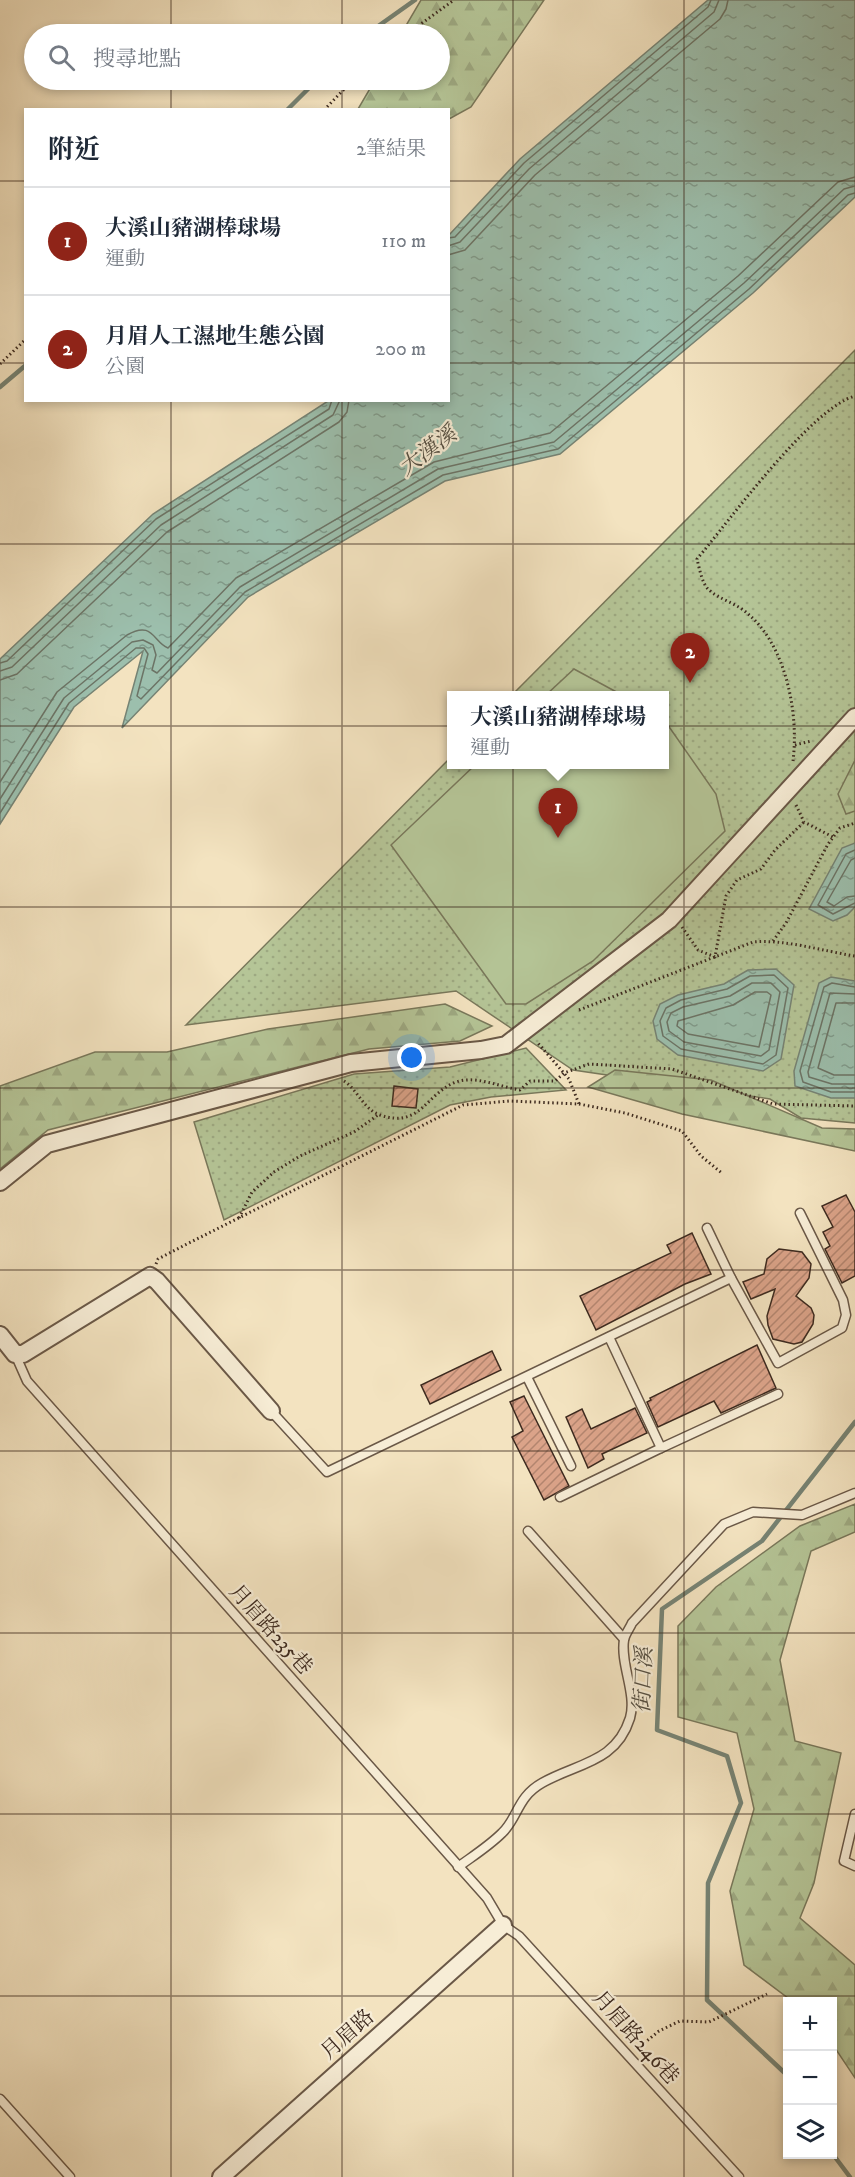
<!DOCTYPE html>
<html lang="zh-TW">
<head>
<meta charset="utf-8">
<style>
  body { margin:0; font-family:"IM FELL DW Pica","Noto Serif TC",serif; background:#f6f6f7; color:#1f2937 }
  .controls { position:absolute; right:18px; bottom:18px; display:grid; overflow:hidden; border-radius:0px; box-shadow:0 3px 9px #0003 }
  .controls button { width:54px; height:54px; display:grid; place-items:center; padding:0; border:0; border-bottom:2px solid #e0e1e3; background:#fff; color:#1f2937; font:30px sans-serif }
  .you { position:absolute; left:412px; top:1058px; width:21px; height:21px; margin:-15px; border:4px solid #fff; border-radius:50%; background:#1a73e8; box-shadow:0 0 0 9px #1a73e833 }
  .badge { display:grid; place-items:center; width:39px; height:39px; border-radius:50%; background:#8f2418; color:#fff; font-size:20px; font-weight:700 }
  .pin { position:absolute; translate:-50% -50px; filter:drop-shadow(0 2px 3px #0008) }
  .pin::after { content:''; position:absolute; top:32px; width:21px; height:18px; background:inherit; clip-path:polygon(0 0,100% 0,50% 100%) }
  .popup { position:absolute; left:447px; top:691px; width:222px; height:78px; box-sizing:border-box; display:grid; place-content:center; border-radius:0px; background:#fff; filter:drop-shadow(0 2px 4px #0005); font-size:20px; white-space:nowrap; color:#747a83 }
  .popup b { font-size:22px; color:#1f2937 }
  .popup::after { content:''; position:absolute; left:50%; top:100%; margin-left:-12px; border:12px solid transparent; border-top-color:#fff }
  .list { margin:0; padding:0; list-style:none }
  h2 { display:flex; justify-content:space-between; align-items:center; height:78px; margin:0; padding:0 24px; font-size:26px }
  h2 small { font-size:20px; font-weight:400; color:#747a83 }
  .list li { display:grid; grid-template-columns:39px 1fr auto; gap:18px; align-items:center; box-sizing:border-box; height:108px; padding:0 24px; border-top:2px solid #e0e1e3 }
  .list b { display:block; font-size:22px; white-space:nowrap }
  .list p { margin:0; font-size:20px; white-space:nowrap; color:#747a83 }
  .list em { font-size:20px; font-style:normal; color:#747a83 }
  .icon { flex:none; width:33px; height:33px; fill:none; stroke:currentColor; stroke-width:2; stroke-linecap:round; stroke-linejoin:round }
  .map { position:relative; flex:none; width:855px; height:2177px; overflow:hidden }
  .search { position:absolute; background:#fff; box-shadow:0 3px 9px #0003; left:24px; top:24px; width:426px; height:66px; display:flex; align-items:center; gap:15px; box-sizing:border-box; padding:0 21px; border-radius:33px; color:#747a83; font-size:22px }
  .panel { position:absolute; background:#fff; box-shadow:0 3px 9px #0003; left:24px; top:108px; width:426px; height:294px; border-radius:0px }
  .map>svg:first-child { display:block }
  .green { fill:url(#green-dots); stroke:#79785b; stroke-width:1.5 }
  .forest { fill:url(#forest-firs); stroke:#79785b; stroke-width:1.5 }
  .pitch { fill:#b5c597; stroke:#79785b; stroke-width:1.5 }
  .water { fill:url(#water-ripples); stroke:#768374; stroke-width:1.5 }
  .lines { fill:none; stroke-linecap:round; stroke-linejoin:round }
  .shore { stroke:#6c7466; stroke-width:1.5 }
  .stream { stroke:#768374; stroke-width:4.5 }
  .building { fill:url(#building-hatch); stroke:#3d2a1f; stroke-width:1.5 }
  .lane-casing { stroke:#6a5847; stroke-width:11 }
  .street-casing { stroke:#6a5847; stroke-width:20 }
  .path { stroke:#3d2a1f; stroke-width:3; stroke-dasharray:1.5 3; stroke-linecap:butt }
  .lane { stroke:#f7edd6; stroke-width:8 }
  .street { stroke:#f7edd6; stroke-width:16 }
  .grid { fill:none; stroke:#3d2a1f; stroke-width:1.5; stroke-opacity:0.55 }
  .labels { text-anchor:middle; stroke-width:4.5; stroke-linejoin:round; paint-order:stroke }
  .street-label { font-size:21px; fill:#3d2a1f; stroke:#f7edd6 }
  .water-label { font-size:22px; font-style:italic; fill:#554f42; stroke:#f7edd6 }
</style>
</head>
<body>
<div class="map">
<svg width="855" height="2177" viewBox="0 0 855 2177">
  <defs>
    <pattern id="green-dots" width="8" height="8" patternUnits="userSpaceOnUse" patternTransform="scale(1.5)"><rect width="8" height="8" fill="#b5c597"/><path d="M2 2h.1M6 6h.1" fill="none" stroke="#9da982" stroke-width="1.8" stroke-linecap="round"/></pattern>
    <pattern id="forest-firs" width="22" height="20" patternUnits="userSpaceOnUse" patternTransform="scale(1.5)"><rect width="22" height="20" fill="#b5c597"/><path d="M5 1l3.5 6h-7zM16 11l3.5 6h-7z" fill="#9da982"/></pattern>
    <pattern id="water-ripples" width="26" height="14" patternUnits="userSpaceOnUse" patternTransform="scale(1.5)"><rect width="26" height="14" fill="#9cbfad"/><path d="M2 4q2-2 4 0t4 0M15 11q2-2 4 0t4 0" fill="none" stroke="#809b8c"/></pattern>
    <pattern id="building-hatch" width="6" height="6" patternUnits="userSpaceOnUse" patternTransform="scale(1.5)"><rect width="6" height="6" fill="#dba389"/><path d="M-1 1l2-2M0 6l6-6M5 7l2-2" fill="none" stroke="#b3856f"/></pattern>
  </defs>
  <rect width="100%" height="100%" fill="#f3e3c0"/>
  <filter id="stains"><feTurbulence type="fractalNoise" baseFrequency=".00333" numOctaves="4"/><feColorMatrix values="0 0 0 0 .2 0 0 0 0 .09 0 0 0 0 .02 0 0 0 .5 -.17"/></filter>
  <radialGradient id="worn" r=".72"><stop offset=".6" stop-color="#630" stop-opacity="0"/><stop offset="1" stop-color="#630" stop-opacity=".3"/></radialGradient>
  <g class="green">
    <polygon points="855,350 855,1123 801,1118 770,1099 573,1070 456,991 186,1025 451,757 452,764 664,764 664,696 512,695"/>
    <polygon points="526,1048 566,1090 491,1097 450,1105 224,1220 194,1122 354,1074 450,1067"/>
  </g>
  <g class="forest">
    <polygon points="421,0 544,0 471,107 449,119 448,110 358,109 375,80 440,80 440,34 401,34"/>
    <polygon points="855,760 855,811 846,814 838,794"/>
    <polygon points="445,1004 492,1026 460,1041 369,1049 48,1130 0,1169 0,1086 95,1052 167,1052 268,1029"/>
    <polygon points="615,1070 711,1080 822,1128 855,1129 855,1151 682,1114 588,1087"/>
    <polygon points="855,1504 855,1532 811,1551 780,1660 795,1741 841,1753 814,1883 800,1918 855,1965 855,2078 833,2045 832,2002 792,2001 744,1965 730,1891 754,1809 737,1733 678,1717 678,1626 716,1587 800,1526"/>
  </g>
  <g class="pitch">
    <polygon points="574,669 622,695 546,695"/>
    <polygon points="665,721 716,794 725,831 593,961 526,1004 506,1004 391,845 475,765 664,764"/>
  </g>
  <g class="water">
    <polygon points="708,0 855,0 855,197 753,293 560,454 445,481 248,597 122,728 143,651 74,707 0,824 0,659 153,514 328,401 448,400 449,235 520,159"/>
    <polygon points="855,843 855,907 847,915 833,921 809,909 842,848"/>
    <polygon points="776,969 794,985 781,1059 763,1071 678,1055 657,1039 653,1021 660,1004 678,995 724,984 748,970"/>
    <polygon points="831,977 855,981 855,1098 831,1098 795,1086 794,1071 819,983"/>
  </g>
  <g class="lines">
    <g class="shore">
      <polyline points="448,238 455,237 524,163 708,7 711,0"/>
      <polyline points="448,246 460,242 529,169 714,12 719,0"/>
      <polyline points="448,255 465,250 535,175 720,19 726,9 728,0"/>
      <polyline points="0,663 7,661 156,519 329,409 332,400"/>
      <polyline points="0,671 12,667 161,525 333,415 340,400"/>
      <polyline points="0,680 17,674 167,532 339,422 347,412 349,400"/>
      <path d="M0 782 57 692 127 635C153 620 153 642 168 648L236 578 434 462 550 433 738 276 838 182 855 177"/>
      <polyline points="0,799 64,698 132,642 143,640 153,645 156,655 152,670 157,673 240,587 438,469 554,442 744,283 844,189 855,186"/>
      <polyline points="0,813 69,703 136,648 144,648 148,654 137,696 141,699 245,592 443,475 558,449 749,289 848,195 855,193"/>
      <polyline points="855,850 846,854 818,905 833,914 855,903"/>
      <polyline points="855,858 851,860 827,902 834,906 847,897 855,896"/>
      <polygon points="774,975 788,988 776,1055 763,1064 681,1049 663,1036 660,1021 666,1008 681,1000 727,989 750,976"/>
      <polygon points="752,983 771,983 780,992 769,1050 761,1056 684,1042 669,1031 667,1022 671,1013 683,1007 730,996"/>
      <polyline points="855,987 832,983 824,987 800,1071 803,1082 831,1092 855,1092"/>
      <polygon points="755,992 767,992 771,995 759,1047 688,1034 677,1026 678,1021 733,1005"/>
      <polyline points="855,994 830,993 808,1072 809,1077 832,1084 855,1084"/>
      <polyline points="855,1003 836,1003 818,1068 834,1075 855,1075"/>
    </g>
    <g class="stream">
      <polyline points="367,34 415,0"/>
      <polyline points="287,110 317,80"/>
      <polyline points="0,387 26,365"/>
      <polyline points="788,2076 707,2000 708,1883 741,1803 727,1756 657,1730 662,1609 762,1541 855,1422"/>
      <polyline points="832,2153 850,2177"/>
    </g>
  </g>
  <g class="building">
    <polygon points="394,1086 418,1089 416,1108 392,1106"/>
    <polygon points="846,1195 855,1212 855,1276 842,1283 825,1249 830,1246 823,1232 833,1227 822,1206"/>
    <polygon points="692,1233 711,1274 685,1284 596,1330 580,1296 671,1253 667,1245"/>
    <polygon points="779,1249 802,1252 811,1264 809,1278 796,1296 811,1308 814,1315 813,1324 802,1342 794,1344 773,1339 768,1325 767,1316 775,1289 751,1299 743,1282 764,1274 767,1259"/>
    <polygon points="757,1345 776,1388 721,1413 714,1401 658,1427 647,1402 651,1400 650,1398"/>
    <polygon points="492,1351 501,1370 430,1404 421,1385"/>
    <polygon points="524,1396 569,1486 544,1500 512,1437 523,1431 510,1402"/>
    <polygon points="635,1408 647,1433 602,1454 604,1459 588,1468 566,1417 582,1409 591,1429"/>
  </g>
  <g class="lines">
    <g class="lane-casing">
      <g id="lane">
        <polyline points="731,1278 778,1363 842,1328 846,1315 843,1300 800,1213"/>
        <polyline points="609,1337 661,1448 778,1394"/>
        <polyline points="15,1354 27,1381 487,1898 503,1925 519,1936 739,2177"/>
        <polyline points="527,1377 571,1466"/>
        <polyline points="271,1411 327,1472 731,1278 707,1228"/>
        <polyline points="560,1497 661,1448"/>
        <polyline points="528,1531 624,1639"/>
        <polyline points="855,1814 844,1861 855,1866"/>
        <path d="M458 1867C473 1856 489 1846 502 1833 518 1818 517 1797 542 1783 577 1763 616 1763 630 1718 637 1694 620 1664 624 1640 625 1634 630 1628 632 1623L724 1524 753 1512 802 1515 855 1493"/>
        <polyline points="0,2099 70,2177"/>
      </g>
    </g>
    <g class="street-casing">
      <g id="street">
        <polyline points="0,1182 47,1144 351,1063 481,1050 506,1045 669,920 855,717"/>
        <polyline points="0,1335 15,1354 23,1354 150,1276 157,1281 271,1411"/>
        <polyline points="221,2177 503,1925"/>
      </g>
    </g>
    <g class="path">
      <polyline points="407,34 454,0"/>
      <polyline points="324,110 353,80"/>
      <polyline points="0,364 26,339"/>
      <polyline points="795,745 811,741"/>
      <path d="M793 761C799 713 786 645 747 613 736 603 718 599 708 589 702 583 699 567 697 559 730 520 811 408 855 396"/>
      <polyline points="796,805 804,822 833,837"/>
      <polyline points="682,927 698,950 715,957 726,896 737,880 761,869 775,850 804,822"/>
      <polyline points="773,941 786,923 828,844 840,828 855,823"/>
      <path d="M579 1010 753 942C784 939 823 951 855 956"/>
      <path d="M344 1081C358 1090 363 1109 380 1115 421 1129 426 1093 456 1082 476 1075 500 1087 520 1090L530 1081H555L564 1073 589 1064 672 1069 773 1104 855 1106"/>
      <polyline points="579,1104 625,1113 682,1131 701,1156 723,1174"/>
      <polyline points="239,1218 252,1192 274,1172 300,1156 354,1132 378,1115"/>
      <polyline points="156,1264 158,1259 185,1245 463,1105 510,1101 579,1104 569,1079 537,1042"/>
      <polyline points="637,2049 659,2031 680,2021 709,2022 767,1994"/>
    </g>
    <use href="#lane" class="lane"/>
    <use href="#street" class="street"/>
  </g>
  <path class="grid" d="M171 0V34M342 0V34M513 0V2177M684 0V2177M171 80V110M342 80V110M0 181H26M448 181H855M0 363H26M448 363H855M171 400V2177M342 400V2177M0 544H855M0 726H855M0 907H855M0 1088H855M0 1270H855M0 1451H855M0 1633H855M0 1814H855M0 1996H855"/>
  <g class="labels">
    <g class="street-label">
      <text transform="translate(271 1629) rotate(48)" y="7">月眉路235巷</text>
      <text transform="translate(347 2034) rotate(-42)" y="7">月眉路</text>
      <text transform="translate(636 2037) rotate(48)" y="7">月眉路246巷</text>
    </g>
    <g class="water-label">
      <text transform="translate(427 450) rotate(-37)" y="8">大漢溪</text>
      <text transform="translate(642 1680) rotate(-88)" y="8">街口溪</text>
    </g>
  </g>
  <rect width="100%" height="100%" filter="url(#stains)"/>
  <rect width="100%" height="100%" fill="url(#worn)"/>
</svg>
<div class="controls">
<button>+</button>
<button>−</button>
<button><svg class="icon" aria-label="layers" viewBox="0 0 24 24"><path d="M12 4l9 5-9 5-9-5zM3 14l9 5 9-5"/></svg></button>
</div>
<div class="you"></div>
<div class="pin badge" style="left:558px;top:838px">1</div>
<div class="popup"><b>大溪山豬湖棒球場</b>運動</div>
<div class="pin badge" style="left:690px;top:683px">2</div>
<div class="search"><svg class="icon" aria-label="search" viewBox="0 0 24 24"><circle cx="10" cy="10" r="6"/><path d="M15 15l6 6"/></svg>搜尋地點</div>
<section class="panel">
<h2>附近<small>2筆結果</small></h2>
<ul class="list">
<li><span class="badge">1</span><div><b>大溪山豬湖棒球場</b><p>運動</p></div><em>110 m</em></li>
<li><span class="badge">2</span><div><b>月眉人工濕地生態公園</b><p>公園</p></div><em>200 m</em></li>
</ul>
</section>
</div>
</body>
</html>
